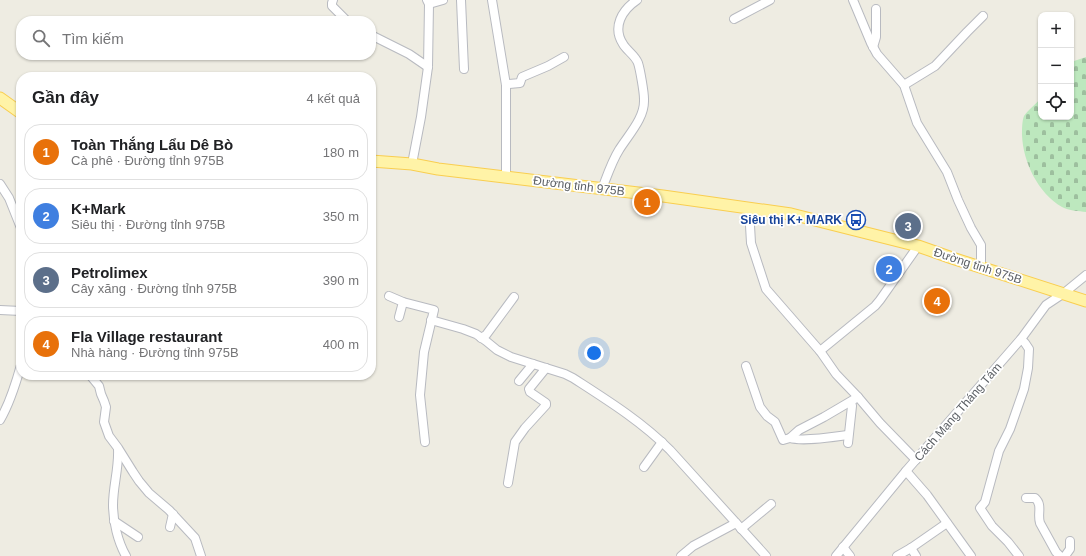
<!DOCTYPE html>
<html lang="vi">
<head>
<meta charset="utf-8">
<style>
  body { margin:0; font-family:Helvetica,sans-serif; background:#f2f2f2; color:#202124 }
  .controls { position:absolute; right:12px; top:12px; display:grid; overflow:hidden; border-radius:8px; box-shadow:0 1px 3px #0004 }
  .controls button { width:36px; height:36px; display:grid; place-items:center; padding:0; border:0; border-bottom:1px solid #e0e0e0; background:#fff; color:#202124; font:20px sans-serif }
  .you { position:absolute; left:594px; top:353px; width:14px; height:14px; margin:-10px; border:3px solid #fff; border-radius:50%; background:#1a73e8; box-shadow:0 0 0 6px #1a73e833 }
  .badge { display:grid; place-items:center; width:26px; height:26px; border-radius:50%; background:#ea580c; color:#fff; font-size:13px; font-weight:700 }
  .pin { position:absolute; translate:-50% -50%; border:2px solid #fff; box-shadow:0 1px 4px #0006 }
  .list { margin:0; padding:0; list-style:none }
  h2 { display:flex; justify-content:space-between; align-items:center; height:52px; margin:0; padding:0 16px; font-size:17px }
  h2 small { font-size:13px; font-weight:400; color:#757577 }
  .list li { display:grid; grid-template-columns:26px 1fr auto; gap:12px; align-items:center; box-sizing:border-box; height:56px; margin:0 8px 8px; padding:0 8px; border:1px solid #e0e0e0; border-radius:16px }
  .list b { display:block; font-size:15px; white-space:nowrap }
  .list p { margin:0; font-size:13px; white-space:nowrap; color:#757577 }
  .list em { font-size:13px; font-style:normal; color:#757577 }
  .icon { flex:none; width:22px; height:22px; fill:none; stroke:currentColor; stroke-width:2; stroke-linecap:round; stroke-linejoin:round }
  .map { position:relative; flex:none; width:1086px; height:556px; overflow:hidden }
  .search { position:absolute; background:#fff; box-shadow:0 1px 3px #0004; left:16px; top:16px; width:360px; height:44px; display:flex; align-items:center; gap:10px; box-sizing:border-box; padding:0 14px; border-radius:16px; color:#757577; font-size:15px }
  .panel { position:absolute; background:#fff; box-shadow:0 1px 3px #0004; left:16px; top:72px; width:360px; height:308px; border-radius:16px }
  .map>svg:first-child { display:block }
  .cemetery { fill:url(#cemetery-stones) }
  .lines { fill:none; stroke-linecap:round; stroke-linejoin:round }
  .minor-casing { stroke:#b8bac0; stroke-width:10 }
  .major-casing { stroke:#f9ce50; stroke-width:13 }
  .minor { stroke:#fff; stroke-width:8 }
  .major { stroke:#fff3a7; stroke-width:11 }
  .labels { text-anchor:middle; stroke-width:3.5; stroke-linejoin:round; paint-order:stroke }
  .street-label { font-size:12px; fill:#5b5f64; stroke:#fff }
  .transit-label { font-size:12px; font-weight:bold; fill:#164399; stroke:#fff; text-anchor:end }
</style>
</head>
<body>
<div class="map">
<svg width="1086" height="556" viewBox="0 0 1086 556">
  <defs>
    <pattern id="cemetery-stones" width="16" height="16" patternUnits="userSpaceOnUse"><rect width="16" height="16" fill="#bde8be"/><path d="M2 7V4a2 2 0 0 1 4 0v3zM10 15v-3a2 2 0 0 1 4 0v3z" fill="#9dbf9e"/></pattern>
  </defs>
  <rect width="100%" height="100%" fill="#eeece2"/>
  <path class="cemetery" d="M1086 57V212C1079 211 1069 211 1062 207 1038 193 1023 162 1022 135 1022 129 1022 121 1024 116 1028 110 1036 104 1041 98V117H1071V62Z"/>
  <g class="lines">
    <g class="minor-casing">
      <g id="minor">
        <polyline points="333,0 332,3 332,6 347,21"/>
        <polyline points="461,0 464,69"/>
        <polyline points="492,0 506,85 506,177"/>
        <polyline points="853,0 871,43 877,54 904,85 917,123 947,172 958,200 971,228 981,245 981,267"/>
        <polyline points="429,4 443,0"/>
        <polyline points="734,19 770,0"/>
        <polyline points="371,35 409,54 428,67"/>
        <polyline points="873,47 876,37 876,9"/>
        <polyline points="506,85 509,84 520,83 522,77 548,66 564,57"/>
        <polyline points="904,85 935,66 967,32 983,16"/>
        <polyline points="412,164 421,117 428,67 429,4 427,0"/>
        <polyline points="0,184 9,198 21,228"/>
        <path d="M602 189C607 176 612 161 619 150 629 134 645 118 644 99 644 92 640 69 638 63 635 55 627 51 623 44 612 27 622 10 637 0"/>
        <polyline points="749,208 751,243 766,289 820,351 836,374 858,397 880,423 916,460"/>
        <polyline points="389,296 403,302 434,310 424,352 420,395 425,442"/>
        <polyline points="0,310 21,311"/>
        <polyline points="399,317 403,302"/>
        <path d="M431 320 463 329 476 334 486 341 497 350 511 357 565 374 573 378C607 400 641 421 670 450L766 556"/>
        <polyline points="481,338 486,335 514,297"/>
        <polyline points="820,351 875,306 880,300 918,246"/>
        <polyline points="746,366 760,407 767,416 775,422 783,440 790,438 799,430 824,417 858,397"/>
        <polyline points="90,375 99,386 101,394 104,401 106,407 104,422 109,436 118,448 133,472 139,481 149,493 169,510 195,538 201,556"/>
        <polyline points="519,381 533,364"/>
        <path d="M0 420C10 403 16 383 21 365"/>
        <path d="M790 438C803 442 833 437 848 435"/>
        <polyline points="848,443 852,406 851,402"/>
        <path d="M118 449C119 468 113 486 113 505 113 522 118 542 126 556"/>
        <polyline points="644,467 662,442"/>
        <polyline points="906,471 927,495 971,556"/>
        <polyline points="508,483 515,442 525,428 546,405 546,403 530,392 529,389 546,368"/>
        <path d="M1026 498H1035C1043 505 1037 514 1040 523L1056 552 1060 556"/>
        <polyline points="114,521 138,537"/>
        <polyline points="170,527 173,514"/>
        <polyline points="741,529 771,504"/>
        <polyline points="843,547 850,556"/>
        <polyline points="911,548 916,556"/>
        <polyline points="681,556 693,546 736,523"/>
        <polyline points="836,556 906,471 1021,339 1046,305 1064,293 1086,275"/>
        <polyline points="897,556 911,548 947,523"/>
        <polyline points="1019,556 1008,542 992,526 980,508 985,502 999,451 1010,429 1024,389 1028,368 1029,349 1025,343 1021,339"/>
        <polyline points="1065,556 1070,549 1070,541"/>
      </g>
    </g>
    <g class="major-casing">
      <g id="major">
        <polyline points="0,98 21,113"/>
        <polyline points="371,161 412,164 438,169 663,196 791,214 918,246 952,258 1086,301"/>
      </g>
    </g>
    <use href="#minor" class="minor"/>
    <use href="#major" class="major"/>
  </g>
  <defs>
    <g id="bus-ring" transform="scale(1)"><circle r="9.5" fill="#fff" stroke="#1a4fb4" stroke-width="1.5"/><path d="M-5-6H5V4H4V6H2V4H-2V6H-4V4H-5ZM-3.5-4V0h7V-4ZM-3.5 1.2v1.5H-2V1.2ZM2 1.2v1.5H3.5V1.2Z" fill="#1a4fb4"/></g>
  </defs>
  <g fill-rule="evenodd">
    <use href="#bus-ring" x="856" y="220"/>
  </g>
  <g class="labels">
    <g class="street-label">
      <text transform="translate(579 186) rotate(7)" y="4">Đường tỉnh 975B</text>
      <text transform="translate(978 266) rotate(18)" y="4">Đường tỉnh 975B</text>
      <text transform="translate(958 412) rotate(-49)" y="4">Cách Mạng Tháng Tám</text>
    </g>
    <g class="transit-label">
      <text x="842" y="224">Siêu thị K+ MARK</text>
    </g>
  </g>
</svg>
<div class="controls">
<button>+</button>
<button>−</button>
<button><svg class="icon" aria-label="locate" viewBox="0 0 24 24"><circle cx="12" cy="12" r="6"/><path d="M12 2v4M12 18v4M2 12h4M18 12h4"/></svg></button>
</div>
<div class="you"></div>
<div class="pin badge" style="left:647px;top:202px;background:#e8710a">1</div>
<div class="pin badge" style="left:889px;top:269px;background:#3f7fe0">2</div>
<div class="pin badge" style="left:908px;top:226px;background:#5c6f8a">3</div>
<div class="pin badge" style="left:937px;top:301px;background:#e8710a">4</div>
<div class="search"><svg class="icon" aria-label="search" viewBox="0 0 24 24"><circle cx="10" cy="10" r="6"/><path d="M15 15l6 6"/></svg>Tìm kiếm</div>
<section class="panel">
<h2>Gần đây<small>4 kết quả</small></h2>
<ul class="list">
<li><span class="badge" style="background:#e8710a">1</span><div><b>Toàn Thắng Lẩu Dê Bò</b><p>Cà phê · Đường tỉnh 975B</p></div><em>180 m</em></li>
<li><span class="badge" style="background:#3f7fe0">2</span><div><b>K+Mark</b><p>Siêu thị · Đường tỉnh 975B</p></div><em>350 m</em></li>
<li><span class="badge" style="background:#5c6f8a">3</span><div><b>Petrolimex</b><p>Cây xăng · Đường tỉnh 975B</p></div><em>390 m</em></li>
<li><span class="badge" style="background:#e8710a">4</span><div><b>Fla Village restaurant</b><p>Nhà hàng · Đường tỉnh 975B</p></div><em>400 m</em></li>
</ul>
</section>
</div>
</body>
</html>
